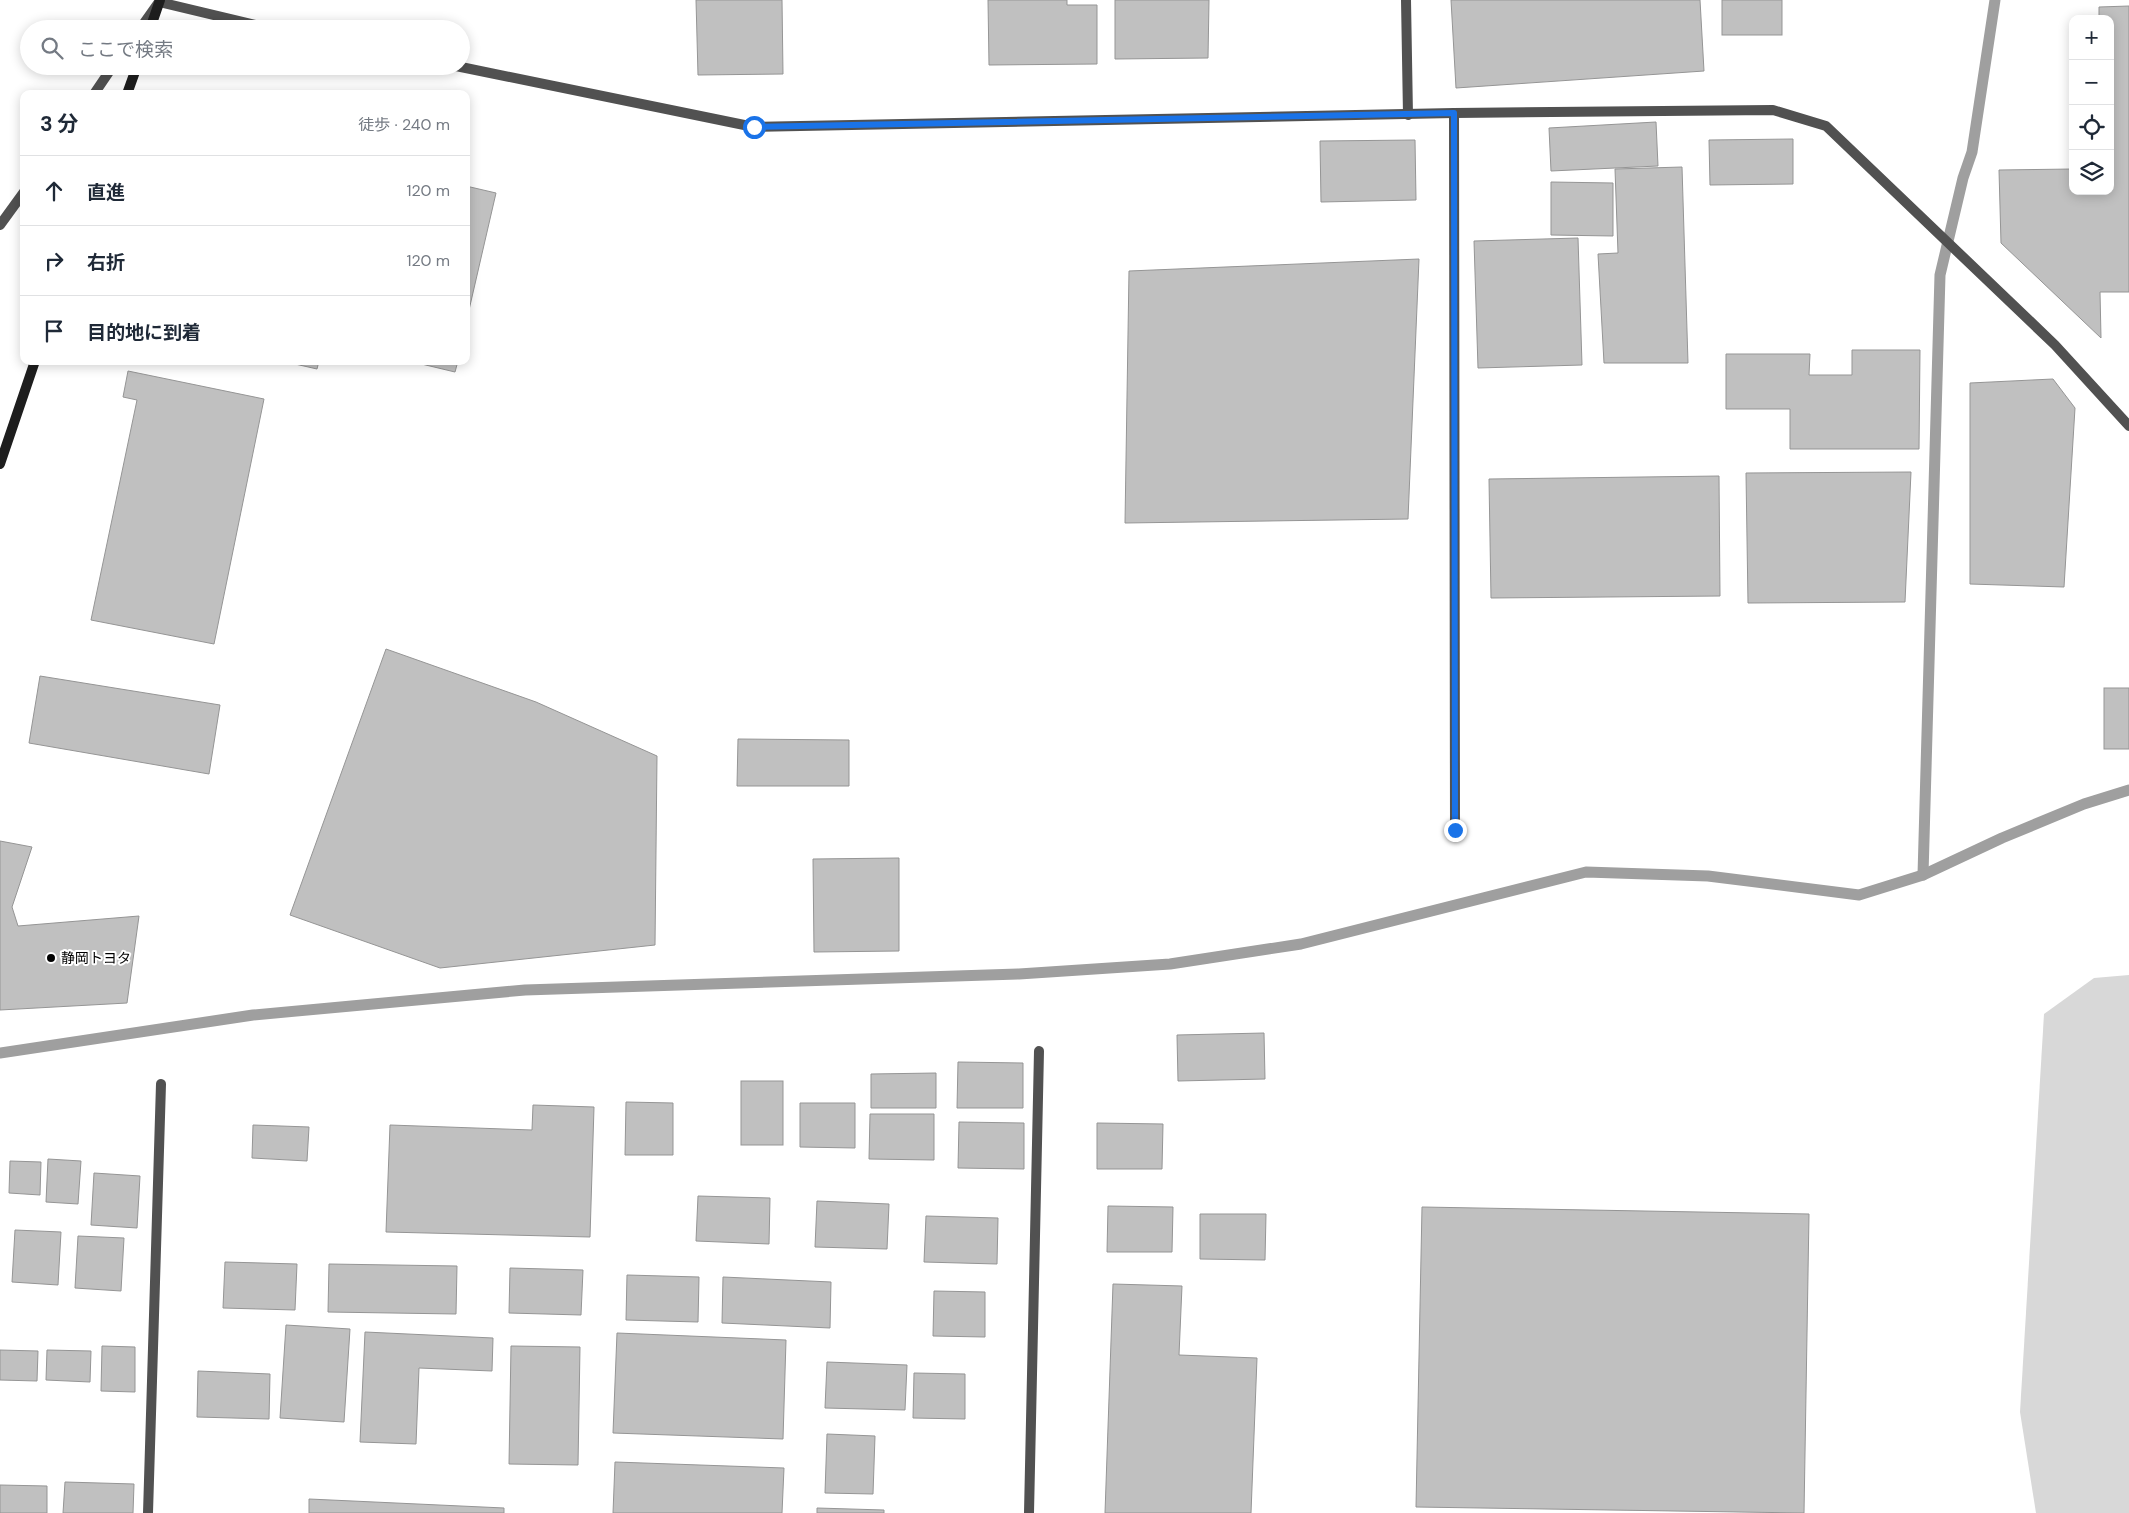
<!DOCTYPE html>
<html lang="ja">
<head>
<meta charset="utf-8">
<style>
  body { margin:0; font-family:"DM Sans","Noto Sans JP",sans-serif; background:#f2f2f3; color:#1f2937 }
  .controls { position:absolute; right:15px; top:15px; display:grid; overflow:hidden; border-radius:10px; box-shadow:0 2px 12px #0003 }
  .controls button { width:45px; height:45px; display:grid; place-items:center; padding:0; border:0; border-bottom:1px solid #e0e1e3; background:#fff; color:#1f2937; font:25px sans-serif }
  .stop { position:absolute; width:15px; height:15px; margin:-11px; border:4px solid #1a73e8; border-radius:50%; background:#fff }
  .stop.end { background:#1a73e8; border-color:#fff; box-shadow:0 1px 5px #0008 }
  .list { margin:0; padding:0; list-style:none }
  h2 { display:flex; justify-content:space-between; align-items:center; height:65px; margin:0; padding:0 20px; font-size:21px }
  h2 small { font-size:16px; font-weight:400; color:#747a83 }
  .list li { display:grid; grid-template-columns:32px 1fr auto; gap:15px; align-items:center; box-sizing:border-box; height:70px; padding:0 20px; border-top:1px solid #e0e1e3 }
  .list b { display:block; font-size:19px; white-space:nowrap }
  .list em { font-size:16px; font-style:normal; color:#747a83 }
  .icon { flex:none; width:28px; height:28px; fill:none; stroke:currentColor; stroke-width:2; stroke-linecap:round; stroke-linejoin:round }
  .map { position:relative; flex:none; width:2129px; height:1513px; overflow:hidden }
  .search { position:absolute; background:#fff; box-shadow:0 2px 12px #0003; left:20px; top:20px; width:450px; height:55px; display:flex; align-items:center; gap:12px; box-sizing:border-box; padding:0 18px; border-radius:28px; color:#747a83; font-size:19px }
  .panel { position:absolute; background:#fff; box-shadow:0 2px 12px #0003; left:20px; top:90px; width:450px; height:275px; border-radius:10px }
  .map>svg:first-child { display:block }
  .green { fill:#d8d8d8 }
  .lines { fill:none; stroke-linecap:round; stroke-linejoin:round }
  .stream { stroke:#9f9f9f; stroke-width:11 }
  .building { fill:#c0c0c0; stroke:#959595 }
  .street { stroke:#515151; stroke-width:10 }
  .secondary { stroke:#1e1e1e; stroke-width:10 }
  .route { stroke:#1a73e8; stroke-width:6 }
  .poi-dot { fill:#000; stroke:#fff; stroke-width:2 }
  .labels { text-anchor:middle; stroke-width:4; stroke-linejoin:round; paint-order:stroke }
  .poi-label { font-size:14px; fill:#000; stroke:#fff; text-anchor:start }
</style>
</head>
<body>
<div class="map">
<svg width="2129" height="1513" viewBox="0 0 2129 1513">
  <rect width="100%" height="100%" fill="#fff"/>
  <polygon class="green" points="2129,975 2129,1513 2036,1513 2020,1412 2044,1014 2094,978"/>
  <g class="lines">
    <g class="stream">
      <polyline points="1923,875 1940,275 1963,178 1972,152 1995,0"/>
      <polyline points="0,1053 253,1015 525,990 1019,974 1170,964 1301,944 1586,872 1708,876 1859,895 1923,875 2002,838 2084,804 2129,790"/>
    </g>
  </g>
  <g class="building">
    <polygon points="696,0 782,0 783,74 698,75"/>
    <polygon points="988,0 1067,0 1067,5 1097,5 1097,64 989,65"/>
    <polygon points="1115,0 1209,0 1208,58 1115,59"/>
    <polygon points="1451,0 1700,0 1704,71 1456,88"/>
    <rect x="1722" y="0" width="60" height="35"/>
    <polygon points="2129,6 2129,292 2100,292 2101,338 2001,243 1999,170 2073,169 2073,191 2110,191 2110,19 2099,19 2099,7"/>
    <polygon points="1656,122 1658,166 1551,171 1549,128"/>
    <polygon points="1793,139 1793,184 1710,185 1709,140"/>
    <polygon points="1415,140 1416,200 1321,202 1320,141"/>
    <polygon points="1682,167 1688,363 1604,363 1598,254 1618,253 1615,169"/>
    <polygon points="1551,182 1613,183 1613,236 1551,235"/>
    <polygon points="466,186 496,193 466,323"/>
    <polygon points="1578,238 1582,365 1478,368 1474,241"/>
    <polygon points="1419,259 1408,519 1125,523 1129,271"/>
    <polygon points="1852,350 1920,350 1919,449 1790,449 1790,409 1726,409 1726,354 1810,354 1809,375 1852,375"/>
    <polygon points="282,361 319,361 317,369"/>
    <polygon points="409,361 458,361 455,372"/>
    <polygon points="128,371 264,399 214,644 91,620 137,400 123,397"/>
    <polygon points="2053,379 2075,408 2064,587 1970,584 1970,383"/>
    <polygon points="1911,472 1905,602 1748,603 1746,473"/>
    <polygon points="1719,476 1720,596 1491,598 1489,479"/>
    <polygon points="386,649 536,702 657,756 655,945 440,968 290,915"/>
    <polygon points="40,676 220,705 209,774 29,743"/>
    <rect x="2104" y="688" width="25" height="61"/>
    <polygon points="738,739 849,740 849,786 737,786"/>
    <polygon points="0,841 32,847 12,907 18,926 139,916 127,1003 0,1010"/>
    <polygon points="899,858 899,951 814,952 813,859"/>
    <polygon points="1264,1033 1265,1079 1178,1081 1177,1035"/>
    <polygon points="958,1062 1023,1063 1023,1108 957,1108"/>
    <polygon points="936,1073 936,1108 871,1108 871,1074"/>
    <rect x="741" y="1081" width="42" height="64"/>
    <polygon points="626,1102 673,1103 673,1155 625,1155"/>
    <polygon points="800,1103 855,1103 855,1148 800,1147"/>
    <polygon points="533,1105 594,1107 590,1237 386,1232 390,1125 532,1130"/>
    <polygon points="870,1114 934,1114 934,1160 869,1159"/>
    <polygon points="959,1122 1024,1123 1024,1169 958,1168"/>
    <polygon points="1097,1123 1163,1124 1162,1169 1097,1169"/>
    <polygon points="253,1125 309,1127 307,1161 252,1158"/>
    <polygon points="48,1159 81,1161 78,1204 46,1202"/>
    <polygon points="10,1161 41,1162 40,1195 9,1193"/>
    <polygon points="94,1173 140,1176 137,1228 91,1225"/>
    <polygon points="698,1196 770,1198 769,1244 696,1241"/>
    <polygon points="817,1201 889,1204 887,1249 815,1247"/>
    <polygon points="1108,1206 1173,1207 1172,1252 1107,1252"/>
    <polygon points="1422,1207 1809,1214 1804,1513 1416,1507"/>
    <polygon points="1200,1214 1266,1214 1265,1260 1200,1259"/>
    <polygon points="926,1216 998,1218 997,1264 924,1262"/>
    <polygon points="15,1230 61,1232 58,1285 12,1282"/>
    <polygon points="78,1236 124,1238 121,1291 75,1288"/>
    <polygon points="225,1262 297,1264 295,1310 223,1308"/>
    <polygon points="329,1264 457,1266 456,1314 328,1312"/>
    <polygon points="510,1268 583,1270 581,1315 509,1313"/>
    <polygon points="627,1275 699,1277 698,1322 626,1320"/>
    <polygon points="723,1277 831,1282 830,1328 722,1323"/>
    <polygon points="1113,1284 1182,1286 1179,1355 1257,1358 1251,1513 1105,1513"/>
    <polygon points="934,1291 985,1292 985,1337 933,1336"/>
    <polygon points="286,1325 350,1329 344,1422 280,1418"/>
    <polygon points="365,1332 493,1338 492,1371 419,1368 416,1444 360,1442"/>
    <polygon points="617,1333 786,1340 783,1439 613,1433"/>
    <polygon points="102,1346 135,1347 135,1392 101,1391"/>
    <polygon points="511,1346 580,1347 578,1465 509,1464"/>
    <polygon points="0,1350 38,1351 37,1381 0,1380"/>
    <polygon points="47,1350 91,1351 90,1382 46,1380"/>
    <polygon points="827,1362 907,1365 905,1410 825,1408"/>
    <polygon points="198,1371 270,1374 269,1419 197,1417"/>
    <polygon points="914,1373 965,1374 965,1419 913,1418"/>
    <polygon points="827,1434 875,1436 873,1494 825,1493"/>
    <polygon points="615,1462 784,1468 782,1513 613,1513"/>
    <polygon points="65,1482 134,1484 133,1513 63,1513"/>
    <polygon points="0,1485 47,1486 47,1513 0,1513"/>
    <polygon points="309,1499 504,1508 504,1513 309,1513"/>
    <polygon points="817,1508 884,1510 884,1513 817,1513"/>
  </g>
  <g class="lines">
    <g class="street">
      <polyline points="1406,0 1408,115"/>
      <polyline points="140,29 159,2 272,29"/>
      <polyline points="456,66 754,127 1454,113 1773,110 1826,126 2055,345 2129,426"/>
      <polyline points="94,94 113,66"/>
      <polyline points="1454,113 1455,830"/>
      <polyline points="0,225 24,192"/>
      <polyline points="148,1513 161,1084"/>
      <polyline points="1029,1513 1039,1051"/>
    </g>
    <g class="secondary">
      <polyline points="150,29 160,0"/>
      <polyline points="127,94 137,66"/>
      <polyline points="0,464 35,361"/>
    </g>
  </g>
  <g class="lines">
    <polyline class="route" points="754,127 1454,113 1455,830"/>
  </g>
  <circle class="poi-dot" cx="51" cy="958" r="5"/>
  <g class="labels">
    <g class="poi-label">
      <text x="61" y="963">静岡トヨタ</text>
    </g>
  </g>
</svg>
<div class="controls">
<button>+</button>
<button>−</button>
<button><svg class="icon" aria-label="locate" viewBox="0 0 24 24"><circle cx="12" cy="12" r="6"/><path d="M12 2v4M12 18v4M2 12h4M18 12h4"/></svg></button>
<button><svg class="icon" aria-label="layers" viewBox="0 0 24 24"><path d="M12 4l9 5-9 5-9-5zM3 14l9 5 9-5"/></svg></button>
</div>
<div class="stop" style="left:754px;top:127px"></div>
<div class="stop end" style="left:1455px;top:830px"></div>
<div class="search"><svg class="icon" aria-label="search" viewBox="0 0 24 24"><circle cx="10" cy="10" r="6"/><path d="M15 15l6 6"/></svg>ここで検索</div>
<section class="panel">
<h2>3 分<small>徒歩 · 240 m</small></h2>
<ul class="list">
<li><svg class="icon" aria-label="ahead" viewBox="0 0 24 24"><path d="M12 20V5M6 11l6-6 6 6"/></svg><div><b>直進</b></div><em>120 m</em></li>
<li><svg class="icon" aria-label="right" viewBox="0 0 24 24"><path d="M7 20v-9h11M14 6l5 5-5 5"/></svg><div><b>右折</b></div><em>120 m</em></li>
<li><svg class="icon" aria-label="arrive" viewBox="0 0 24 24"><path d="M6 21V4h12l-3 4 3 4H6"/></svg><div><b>目的地に到着</b></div></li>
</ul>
</section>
</div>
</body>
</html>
